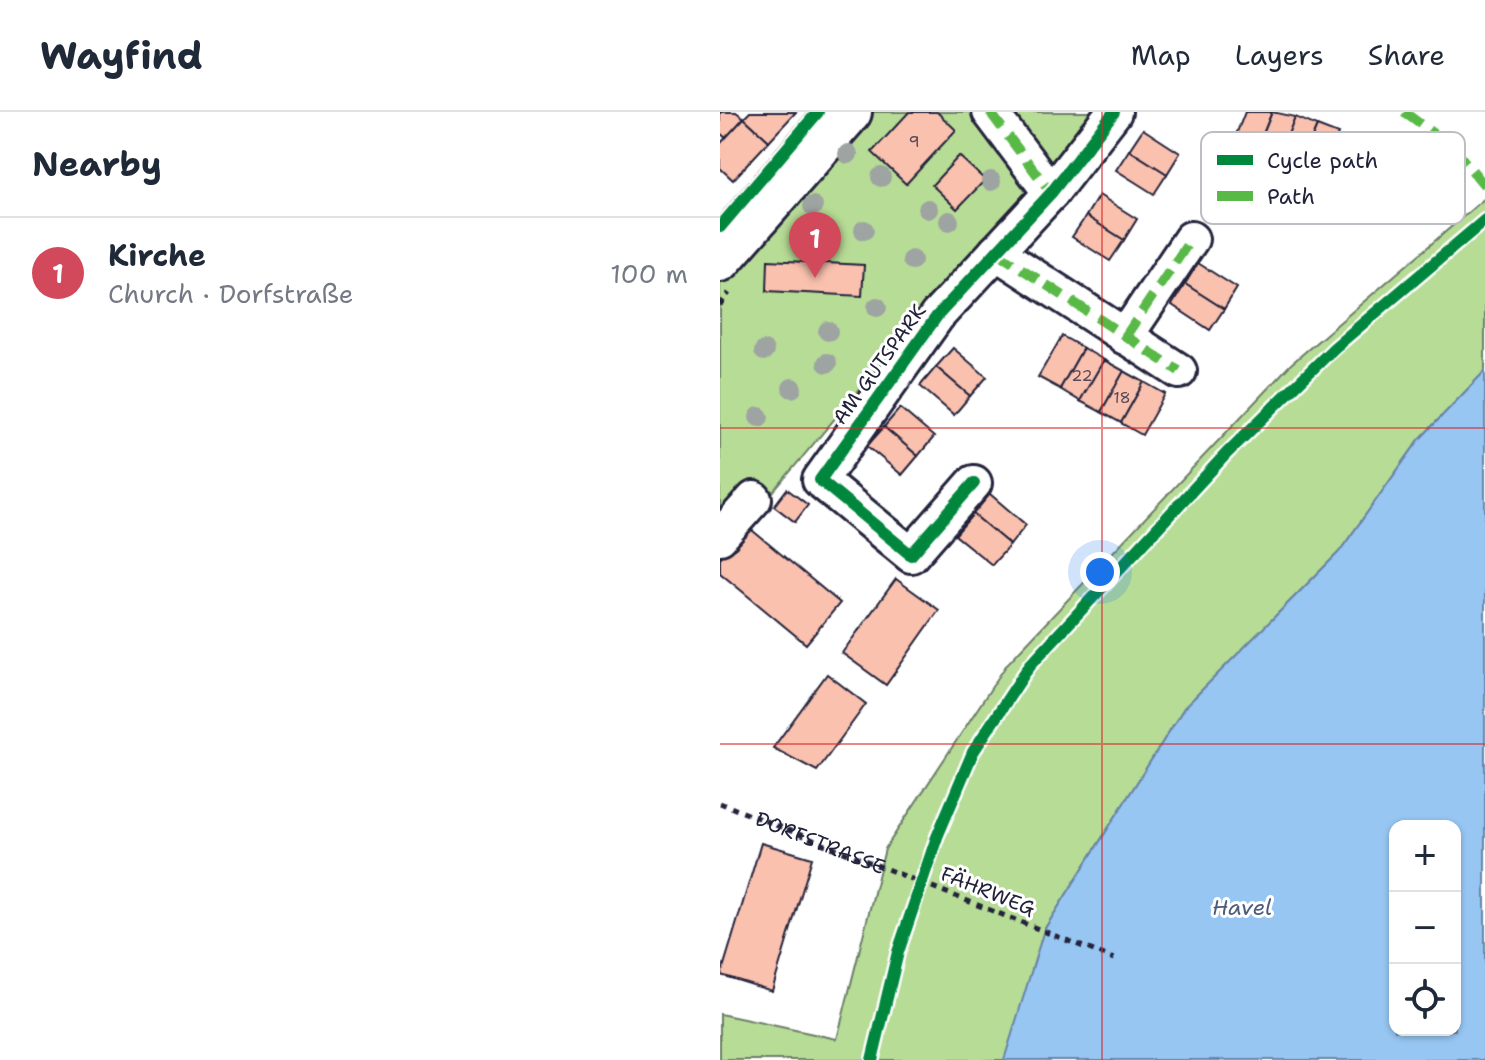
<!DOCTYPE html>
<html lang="en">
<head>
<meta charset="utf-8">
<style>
  body { margin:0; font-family:"Shantell Sans",sans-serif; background:#f6f6f7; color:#1f2937 }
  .controls { position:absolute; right:24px; bottom:24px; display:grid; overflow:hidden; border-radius:16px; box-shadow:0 2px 6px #0004 }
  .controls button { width:72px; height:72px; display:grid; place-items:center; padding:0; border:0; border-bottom:2px solid #e0e1e3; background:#fff; color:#1f2937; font:40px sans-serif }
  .you { position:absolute; left:380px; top:460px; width:28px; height:28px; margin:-20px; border:6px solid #fff; border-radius:50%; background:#1a73e8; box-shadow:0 0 0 12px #1a73e833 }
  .badge { display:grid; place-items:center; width:52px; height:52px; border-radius:50%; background:#d1495b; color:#fff; font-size:26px; font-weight:700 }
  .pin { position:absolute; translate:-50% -66px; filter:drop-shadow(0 2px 4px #0008) }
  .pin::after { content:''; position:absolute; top:42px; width:28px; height:24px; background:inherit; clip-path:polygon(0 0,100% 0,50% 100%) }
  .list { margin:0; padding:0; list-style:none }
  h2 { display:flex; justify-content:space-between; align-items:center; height:104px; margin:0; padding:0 32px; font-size:34px }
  h2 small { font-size:26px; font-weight:400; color:#747a83 }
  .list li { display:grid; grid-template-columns:52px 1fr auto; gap:24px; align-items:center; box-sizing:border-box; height:112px; padding:0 32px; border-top:2px solid #e0e1e3 }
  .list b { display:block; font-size:30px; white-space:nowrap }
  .list p { margin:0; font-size:26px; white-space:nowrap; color:#747a83 }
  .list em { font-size:26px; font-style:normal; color:#747a83 }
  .icon { flex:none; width:44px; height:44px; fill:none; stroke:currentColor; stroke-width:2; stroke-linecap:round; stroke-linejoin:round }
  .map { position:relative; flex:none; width:765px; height:948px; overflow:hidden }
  header { display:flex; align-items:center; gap:48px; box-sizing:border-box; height:112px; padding:0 40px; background:#fff; border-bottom:2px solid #e0e1e3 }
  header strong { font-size:38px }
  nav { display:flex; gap:44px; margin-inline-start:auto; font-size:28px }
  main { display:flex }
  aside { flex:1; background:#fff }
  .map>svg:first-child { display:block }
  .green { fill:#b7dc96; stroke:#6c7f68; stroke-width:2 }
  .water { fill:#97c6f2; stroke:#6884a9; stroke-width:2; fill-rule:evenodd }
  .building { fill:#fac1af; stroke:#22223b; stroke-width:2 }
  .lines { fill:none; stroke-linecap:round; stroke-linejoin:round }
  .minor-casing { stroke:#22223b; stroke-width:40 }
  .major-casing { stroke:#22223b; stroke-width:48 }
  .path { stroke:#22223b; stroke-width:5; stroke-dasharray:6 6; stroke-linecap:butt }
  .minor { stroke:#fff; stroke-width:34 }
  .major { stroke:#fff; stroke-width:42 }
  .quiet { stroke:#58b947; stroke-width:10; stroke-dasharray:20 10; stroke-linecap:butt }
  .cycleway-casing { stroke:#fff; stroke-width:17 }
  .cycleway { stroke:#00873e; stroke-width:12 }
  .tree { fill:#9ea4a2 }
  .grid { fill:none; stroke:#d62828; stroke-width:2; stroke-opacity:0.55 }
  .labels { text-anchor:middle; stroke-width:6; stroke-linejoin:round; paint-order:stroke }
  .number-label { font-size:16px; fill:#584a58 }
  .street-label { font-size:20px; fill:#22223b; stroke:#fff }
  .water-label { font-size:22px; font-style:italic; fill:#4b5b7b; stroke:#fff }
  .key { fill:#fff; stroke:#bdbdc4; stroke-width:2 }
  .key-label { font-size:22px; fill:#22223b }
</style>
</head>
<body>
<header>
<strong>Wayfind</strong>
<nav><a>Map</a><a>Layers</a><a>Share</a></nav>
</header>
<main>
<aside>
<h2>Nearby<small></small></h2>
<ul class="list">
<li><span class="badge">1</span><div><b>Kirche</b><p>Church · Dorfstraße</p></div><em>100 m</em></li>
</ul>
</aside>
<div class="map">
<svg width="765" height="948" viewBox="0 0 765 948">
  <rect width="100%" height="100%" fill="#fff"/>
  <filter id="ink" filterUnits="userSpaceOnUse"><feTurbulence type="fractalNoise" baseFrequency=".0125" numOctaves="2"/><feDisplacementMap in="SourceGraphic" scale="16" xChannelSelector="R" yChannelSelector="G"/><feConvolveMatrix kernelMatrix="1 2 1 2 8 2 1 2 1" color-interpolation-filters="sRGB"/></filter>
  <g filter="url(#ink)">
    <g class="green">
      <polygon points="88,0 373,0 0,443 0,103"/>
      <polygon points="765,86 765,259 699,328 619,440 464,596 324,818 289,948 0,948 0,902 117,927 165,737 287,552 571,252"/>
    </g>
    <path class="water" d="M765 259V948H284L324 818 464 596 619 440 699 328ZM675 714H735V918H675Z"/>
    <g class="building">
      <polygon points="0,0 16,0 24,6 6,26 0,21"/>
      <polygon points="30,0 76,0 49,29 24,6"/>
      <polygon points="189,0 217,0 236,18 186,72 152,40"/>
      <polygon points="525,0 552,0 535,42 512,33"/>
      <polygon points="552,0 575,5 557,50 535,42"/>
      <polygon points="575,5 597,14 578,59 557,50"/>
      <polygon points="24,6 49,29 13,68 0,56 0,32"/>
      <polygon points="597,14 618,22 600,68 578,59"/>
      <polygon points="423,17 460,41 447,62 409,38"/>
      <polygon points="409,38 447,62 434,82 396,58"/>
      <polygon points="239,44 265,68 237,97 212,73"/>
      <polygon points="379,83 417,107 404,128 366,104"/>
      <polygon points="366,104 404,128 390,149 352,125"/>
      <polygon points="48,148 144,153 142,184 47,179"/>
      <polygon points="478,151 517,176 504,197 465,172"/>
      <polygon points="465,172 504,197 490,218 452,193"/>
      <polygon points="342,224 363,236 340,277 318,265"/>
      <polygon points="233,236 267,265 250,284 216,255"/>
      <polygon points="363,236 384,248 360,289 340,277"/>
      <polygon points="384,248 404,259 381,300 360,289"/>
      <polygon points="216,255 250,284 234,303 200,274"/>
      <polygon points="404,259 424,270 401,311 381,300"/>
      <polygon points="424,270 445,282 422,323 401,311"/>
      <polygon points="180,296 214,325 198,344 164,315"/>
      <polygon points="164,315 198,344 182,363 147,334"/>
      <polygon points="67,377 88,393 75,410 54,394"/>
      <polygon points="270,382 306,413 290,433 253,402"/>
      <polygon points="253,402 290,433 272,453 235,423"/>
      <polygon points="27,414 120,491 86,532 0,461 0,446"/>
      <polygon points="176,467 219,498 166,573 122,541"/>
      <polygon points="107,562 146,592 97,659 53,636"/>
      <polygon points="41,731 92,746 52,879 1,863"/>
    </g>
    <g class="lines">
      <g class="minor-casing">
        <g id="minor">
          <polyline points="270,0 331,81"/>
          <polyline points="276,140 459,259"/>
          <polyline points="405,225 471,127"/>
          <polyline points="254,371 191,443 100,368 217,204 331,81 394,0"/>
          <polyline points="0,425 34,387"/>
        </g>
      </g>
      <g class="major-casing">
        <polyline id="major" points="0,148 130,0"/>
      </g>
      <g class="path">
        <polyline points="0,193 9,181"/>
        <path id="s1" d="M0 691 394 847"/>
      </g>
      <use href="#minor" class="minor"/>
      <use href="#major" class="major"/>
      <g class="quiet">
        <polyline points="270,0 331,81"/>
        <polyline points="684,0 735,38 765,74"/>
        <polyline points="276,140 459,259"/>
        <polyline points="405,225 471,127"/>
      </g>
      <g class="cycleway-casing">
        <g id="cycleway">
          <polyline points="0,115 98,0"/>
          <polyline points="254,371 191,443 100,368 217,204 331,81 394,0"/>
          <polyline points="152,948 178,840 217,725 253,640 310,553 507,341 614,236 765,108"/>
        </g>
      </g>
      <use href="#cycleway" class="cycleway"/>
    </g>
    <g class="tree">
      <circle cx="128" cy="42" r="10"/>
      <circle cx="161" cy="65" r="10"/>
      <circle cx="271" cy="69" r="10"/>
      <circle cx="93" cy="94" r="10"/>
      <circle cx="208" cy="97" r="10"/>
      <circle cx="229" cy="109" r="10"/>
      <circle cx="144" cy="118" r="10"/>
      <circle cx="192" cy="148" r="10"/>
      <circle cx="157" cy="195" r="10"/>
      <circle cx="108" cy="219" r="10"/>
      <circle cx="44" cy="239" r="10"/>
      <circle cx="107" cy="251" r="10"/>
      <circle cx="72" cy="276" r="10"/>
      <circle cx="39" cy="305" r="10"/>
    </g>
  </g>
  <path class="grid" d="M382 0V948M0 316H765M0 632H765"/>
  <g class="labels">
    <g class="number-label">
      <text x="194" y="35">9</text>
      <text x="362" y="269">22</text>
      <text x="402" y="291">18</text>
    </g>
    <g class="street-label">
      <text transform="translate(159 252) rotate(-54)" y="7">AM GUTSPARK</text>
      <text dy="7" stroke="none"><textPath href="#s1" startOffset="108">DORFSTRASSE</textPath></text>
      <text transform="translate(268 779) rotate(22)" y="7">FÄHRWEG</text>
    </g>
    <g class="water-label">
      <text x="522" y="803">Havel</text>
    </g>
  </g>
  <rect x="481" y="20" width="264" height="92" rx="12" class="key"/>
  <rect x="497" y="43" width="36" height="10" fill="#00873e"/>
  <rect x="497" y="79" width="36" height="10" fill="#58b947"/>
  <g class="key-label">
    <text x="547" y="56">Cycle path</text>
    <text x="547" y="92">Path</text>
  </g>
</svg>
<div class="controls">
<button>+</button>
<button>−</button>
<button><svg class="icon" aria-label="locate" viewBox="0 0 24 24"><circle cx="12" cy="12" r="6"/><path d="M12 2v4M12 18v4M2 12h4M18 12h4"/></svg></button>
</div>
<div class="you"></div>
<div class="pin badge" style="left:95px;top:166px">1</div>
</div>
</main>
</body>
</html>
